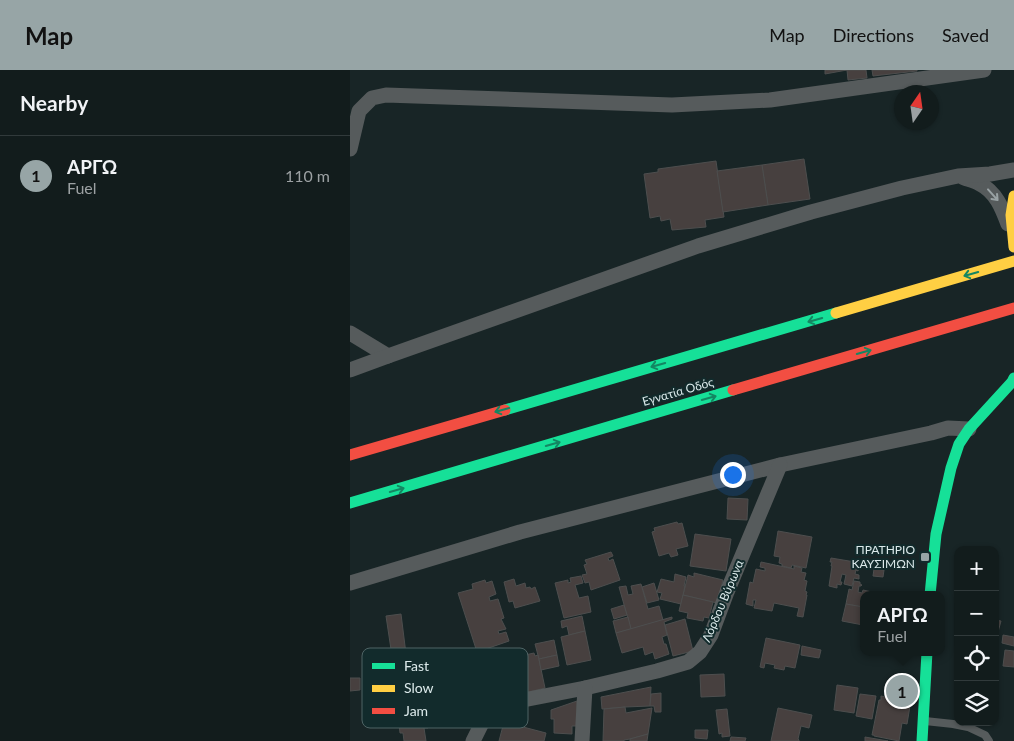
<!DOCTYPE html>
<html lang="en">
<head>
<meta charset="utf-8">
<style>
  body { margin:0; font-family:Lato,sans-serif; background:#1f2929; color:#f1f3f6 }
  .controls { position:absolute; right:15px; bottom:15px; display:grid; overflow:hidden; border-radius:10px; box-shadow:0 1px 4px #0004 }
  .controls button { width:45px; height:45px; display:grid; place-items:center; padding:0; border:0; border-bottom:1px solid #313a3b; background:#121c1c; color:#f1f3f6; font:25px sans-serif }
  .compass { position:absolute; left:544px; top:15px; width:45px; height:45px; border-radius:50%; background:#121c1c; box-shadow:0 1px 4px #0004; rotate:13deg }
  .you { position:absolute; left:382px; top:404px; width:18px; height:18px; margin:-12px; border:4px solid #fff; border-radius:50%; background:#1a73e8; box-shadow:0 0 0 8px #1a73e833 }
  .badge { display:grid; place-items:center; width:32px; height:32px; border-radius:50%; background:#97a5a6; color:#111; font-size:16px; font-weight:700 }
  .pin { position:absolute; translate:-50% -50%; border:2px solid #fff; box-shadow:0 1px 5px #0006 }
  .popup { position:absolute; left:510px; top:521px; width:85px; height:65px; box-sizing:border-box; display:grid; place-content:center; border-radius:10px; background:#121c1c; filter:drop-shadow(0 1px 4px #0005); font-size:16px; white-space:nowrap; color:#9ca1a3 }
  .popup b { font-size:19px; color:#f1f3f6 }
  .popup::after { content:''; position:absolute; left:50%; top:100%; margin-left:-10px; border:10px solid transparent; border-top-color:#121c1c }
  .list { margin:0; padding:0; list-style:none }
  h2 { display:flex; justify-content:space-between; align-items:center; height:65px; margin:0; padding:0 20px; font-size:21px }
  h2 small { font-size:16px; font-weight:400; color:#9ca1a3 }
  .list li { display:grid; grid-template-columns:32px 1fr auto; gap:15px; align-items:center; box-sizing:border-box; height:80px; padding:0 20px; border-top:1px solid #313a3b }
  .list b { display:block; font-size:19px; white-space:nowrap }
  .list p { margin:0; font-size:16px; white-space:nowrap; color:#9ca1a3 }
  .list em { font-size:16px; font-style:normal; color:#9ca1a3 }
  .icon { flex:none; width:28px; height:28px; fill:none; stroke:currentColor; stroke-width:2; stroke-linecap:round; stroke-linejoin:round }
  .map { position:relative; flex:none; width:664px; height:671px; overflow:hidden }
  header { display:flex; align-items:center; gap:30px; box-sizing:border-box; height:70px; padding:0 25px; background:#97a5a6; color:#111 }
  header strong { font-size:24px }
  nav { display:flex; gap:28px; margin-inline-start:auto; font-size:18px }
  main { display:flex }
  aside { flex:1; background:#121c1c }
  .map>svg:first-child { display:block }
  .building { fill:#47403f; stroke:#4d4e4e }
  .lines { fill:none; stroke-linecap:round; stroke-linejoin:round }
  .lane { stroke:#565b5c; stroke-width:8 }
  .street { stroke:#565b5c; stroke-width:15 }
  .fast { stroke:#16e098; stroke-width:11 }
  .slow { stroke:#ffcf43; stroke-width:11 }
  .jam { stroke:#f24e42; stroke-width:11 }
  .oneway { stroke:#99a2a4 }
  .oneway2 { stroke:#148662 }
  .poi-dot { fill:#97a5a6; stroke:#122b2c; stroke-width:2 }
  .labels { text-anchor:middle; stroke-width:4; stroke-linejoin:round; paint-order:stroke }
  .street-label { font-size:12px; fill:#dceaeb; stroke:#122b2c }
  .poi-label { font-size:12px; fill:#dceaeb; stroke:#122b2c; text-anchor:end }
  .key { fill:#122b2c; stroke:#4f6465; stroke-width:1 }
  .key-label { font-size:14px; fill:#dceaeb }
</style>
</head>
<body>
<header>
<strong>Map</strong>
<nav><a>Map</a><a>Directions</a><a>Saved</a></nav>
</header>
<main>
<aside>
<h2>Nearby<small></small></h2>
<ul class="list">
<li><span class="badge">1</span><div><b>ΑΡΓΩ</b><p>Fuel</p></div><em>110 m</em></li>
</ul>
</aside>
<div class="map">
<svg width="664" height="671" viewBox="0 0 664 671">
  <rect width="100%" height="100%" fill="#182526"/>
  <g class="building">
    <polygon points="475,0 516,0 517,8 498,10 497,0 475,4"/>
    <polygon points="522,0 567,0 567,1 523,6"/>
    <polygon points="454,89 460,129 418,135 412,95"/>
    <polygon points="366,91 374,147 355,150 356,157 322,160 320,149 311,151 310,146 300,148 294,104 308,102 308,99"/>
    <polygon points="412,95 418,135 373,142 367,101"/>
    <polygon points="378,428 398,429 397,450 377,449"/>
    <polygon points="327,452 328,454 332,453 338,476 326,479 328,485 321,487 319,483 309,486 302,462 305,461 304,458"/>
    <polygon points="428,461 462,467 456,498 442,495 441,498 432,496 432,494 429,493 430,487 424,486"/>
    <polygon points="345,464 381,469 376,501 340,496"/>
    <polygon points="261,482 263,486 258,488 259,491 263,489 270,510 241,520 239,512 235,513 232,505 237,504 234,495 237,494 235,490"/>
    <polygon points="481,488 505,492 504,495 509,496 508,501 506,500 505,504 509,505 509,509 504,508 502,516 494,514 496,505 492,504 490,512 492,512 491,515 487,514 487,518 479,516 482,496 481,496 482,492 480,492"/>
    <polygon points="411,492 444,499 444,496 452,498 451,502 456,503 454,510 457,511 455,521 457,522 456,525 457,525 453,547 447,546 449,538 424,533 422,541 404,538 406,530 403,530 403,536 396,534 400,512 403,513 406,499 415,501 415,498 410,497"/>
    <polygon points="524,499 534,500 533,507 523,506"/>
    <polygon points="344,503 373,510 367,533 333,525 338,505 344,507"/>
    <polygon points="325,504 336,507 334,516 335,516 331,534 310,529 312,523 307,522 311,509 324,512"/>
    <polygon points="231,506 233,513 225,515 229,528 238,526 241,542 214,548 205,513 218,510 218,513 221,512 220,508"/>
    <polygon points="164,509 166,516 175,513 176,518 180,517 181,519 185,517 190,531 165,538 163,531 159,532 154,512"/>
    <polygon points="135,510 136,513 142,511 146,524 139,527 140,531 148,529 154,548 151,549 156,559 148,561 149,564 156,562 159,571 127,582 108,523 123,519 122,514"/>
    <polygon points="504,511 510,512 510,514 512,515 511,516 509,516 508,522 512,523 513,520 522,522 521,525 513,525 513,537 496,534 499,519 502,520"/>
    <polygon points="304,513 309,530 297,533 292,517"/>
    <polygon points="291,514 298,539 309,536 313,550 281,559 269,517 276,516 278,525 283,524 281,516"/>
    <polygon points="333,525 363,532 359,548 354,547 353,551 337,548 338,543 329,541"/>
    <polygon points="496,534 513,537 513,555 492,551"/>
    <polygon points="274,535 277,545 264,549 261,539"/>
    <polygon points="51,544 56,584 42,586 36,546"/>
    <polygon points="232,546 235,561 219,565 217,556 212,558 211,551"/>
    <polygon points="278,547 281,559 266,563 263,551"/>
    <polygon points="322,547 322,549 314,552 317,565 312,567 314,574 316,574 319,584 305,589 303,582 295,585 293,577 272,583 266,563"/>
    <polygon points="335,549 343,581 323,586 315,555"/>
    <polygon points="645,550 651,551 645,573"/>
    <polygon points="235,561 241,590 217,595 211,567"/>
    <polygon points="653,565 664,567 664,576 652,573"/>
    <polygon points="416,568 450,575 445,598 435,596 434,600 424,598 425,595 415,593 414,598 410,597"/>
    <polygon points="204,570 207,585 189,589 185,574"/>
    <polygon points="452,576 471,580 469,588 451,585"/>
    <polygon points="655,580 664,581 664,597 653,596"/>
    <polygon points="184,583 185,586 188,585 195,618 159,627 157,621 155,622 148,591"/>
    <polygon points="207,585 209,596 191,600 189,589"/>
    <polygon points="141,597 148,629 124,634 128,598"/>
    <polygon points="374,604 375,626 351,627 350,605"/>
    <polygon points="57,605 72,605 71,625 56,624"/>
    <polygon points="0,608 10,608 10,620 0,621"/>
    <polygon points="97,609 123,609 123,629 109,630 109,637 101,637 101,628 97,628"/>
    <polygon points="487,615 508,618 504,643 484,640"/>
    <polygon points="301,617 300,636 275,637 252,639 251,627"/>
    <polygon points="311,623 311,642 305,642 304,636 300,636 301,624"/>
    <polygon points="510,624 526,626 522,649 506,646"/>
    <polygon points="531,626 554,631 555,629 561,630 557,654 552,653 549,671 524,666 524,665 522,665 529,630 531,630"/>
    <polygon points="227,631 227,656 222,656 222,664 204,663 204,649 201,649 201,640"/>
    <polygon points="275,637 276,643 302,638 298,664 280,669 274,670 274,671 253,671 254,639"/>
    <polygon points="428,638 462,645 459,658 451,656 448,669 449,670 449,671 421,671"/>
    <polygon points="377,639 380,666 372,667 372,663 369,664 366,640"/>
    <polygon points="62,642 63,652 77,650 78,658 74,658 76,671 54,671 53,663 50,663 48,644"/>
    <polygon points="154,652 196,663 194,671 149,671"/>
    <polygon points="345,660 358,660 357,669 345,668"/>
    <polygon points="298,664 297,671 280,671 280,669"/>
    <polygon points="381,667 396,668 395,671 380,671"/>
    <polygon points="515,667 538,671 515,671"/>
  </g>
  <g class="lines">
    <polyline class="lane" points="575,651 603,654 618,657 635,665 639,671"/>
    <g class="street">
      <polyline points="0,79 9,41 22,28 36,25 322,35 420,30 634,0"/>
      <path d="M614 108C620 110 625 111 630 114 646 122 652 138 658 154"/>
      <polyline points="0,263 38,286"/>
      <polyline points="0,300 38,286 348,176 461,142 552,118 608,106 640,104 664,100"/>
      <polyline points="0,513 170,462 430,395 581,363 598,358 619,359"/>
      <polyline points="123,671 135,647 147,639 163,632 235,618 307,601 338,592 350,582 361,565 377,522 430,395"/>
      <polyline points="232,671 235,618"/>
    </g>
    <g class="fast">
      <polyline points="155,340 486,243"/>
      <polyline points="0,433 383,320"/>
      <polyline points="580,525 586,464 601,398 609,374 619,359 662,312 664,308"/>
      <polyline points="572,671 577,582"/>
    </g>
    <g class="slow">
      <polyline points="664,126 661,145 664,177"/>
      <polyline points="486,243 664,191"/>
    </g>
    <g class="jam">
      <polyline points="383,320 664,238"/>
      <polyline points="0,385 155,340"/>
    </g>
  </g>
  <defs><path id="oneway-shaft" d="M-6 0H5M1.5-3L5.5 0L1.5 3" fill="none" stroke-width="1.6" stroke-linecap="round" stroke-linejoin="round" transform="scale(1.25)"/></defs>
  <use class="oneway" href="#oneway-shaft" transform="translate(643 125) rotate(48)"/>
  <g class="oneway2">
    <use href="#oneway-shaft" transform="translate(621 204) rotate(164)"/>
    <use href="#oneway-shaft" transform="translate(465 250) rotate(164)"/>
    <use href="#oneway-shaft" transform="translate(514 282) rotate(-16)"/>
    <use href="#oneway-shaft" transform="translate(308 295) rotate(164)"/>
    <use href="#oneway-shaft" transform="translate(359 328) rotate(-16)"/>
    <use href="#oneway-shaft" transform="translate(152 340) rotate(164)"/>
    <use href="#oneway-shaft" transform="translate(203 374) rotate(-16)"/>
    <use href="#oneway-shaft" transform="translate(47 420) rotate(-16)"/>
  </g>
  <rect class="poi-dot" x="570" y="482" width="10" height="10" rx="2.5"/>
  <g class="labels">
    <g class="street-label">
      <text transform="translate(328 322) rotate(-16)" y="4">Εγνατία Οδός</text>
      <text transform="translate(373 531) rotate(-67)" y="4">Λόρδου Βύρωνα</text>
    </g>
    <g class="poi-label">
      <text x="565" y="484">ΠΡΑΤΗΡΙΟ<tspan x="565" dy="14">ΚΑΥΣΙΜΩΝ</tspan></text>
    </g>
  </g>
  <rect x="12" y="578" width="166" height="80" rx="8" class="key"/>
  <rect x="22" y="593" width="23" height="6" fill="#16e098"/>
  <rect x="22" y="615" width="23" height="7" fill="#ffcf43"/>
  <rect x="22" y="638" width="23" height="6" fill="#f24e42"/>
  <g class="key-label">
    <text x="54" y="601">Fast</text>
    <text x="54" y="623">Slow</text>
    <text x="54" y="646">Jam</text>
  </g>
</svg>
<div class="controls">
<button>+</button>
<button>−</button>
<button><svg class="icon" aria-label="locate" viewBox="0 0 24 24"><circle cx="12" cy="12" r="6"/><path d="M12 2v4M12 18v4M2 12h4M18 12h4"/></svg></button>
<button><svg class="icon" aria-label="layers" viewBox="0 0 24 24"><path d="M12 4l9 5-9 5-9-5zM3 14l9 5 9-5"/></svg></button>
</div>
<svg class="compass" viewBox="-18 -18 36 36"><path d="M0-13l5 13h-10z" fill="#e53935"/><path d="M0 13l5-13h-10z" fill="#9ca1a3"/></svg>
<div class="you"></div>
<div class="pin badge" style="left:552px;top:621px">1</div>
<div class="popup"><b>ΑΡΓΩ</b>Fuel</div>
</div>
</main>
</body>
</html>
